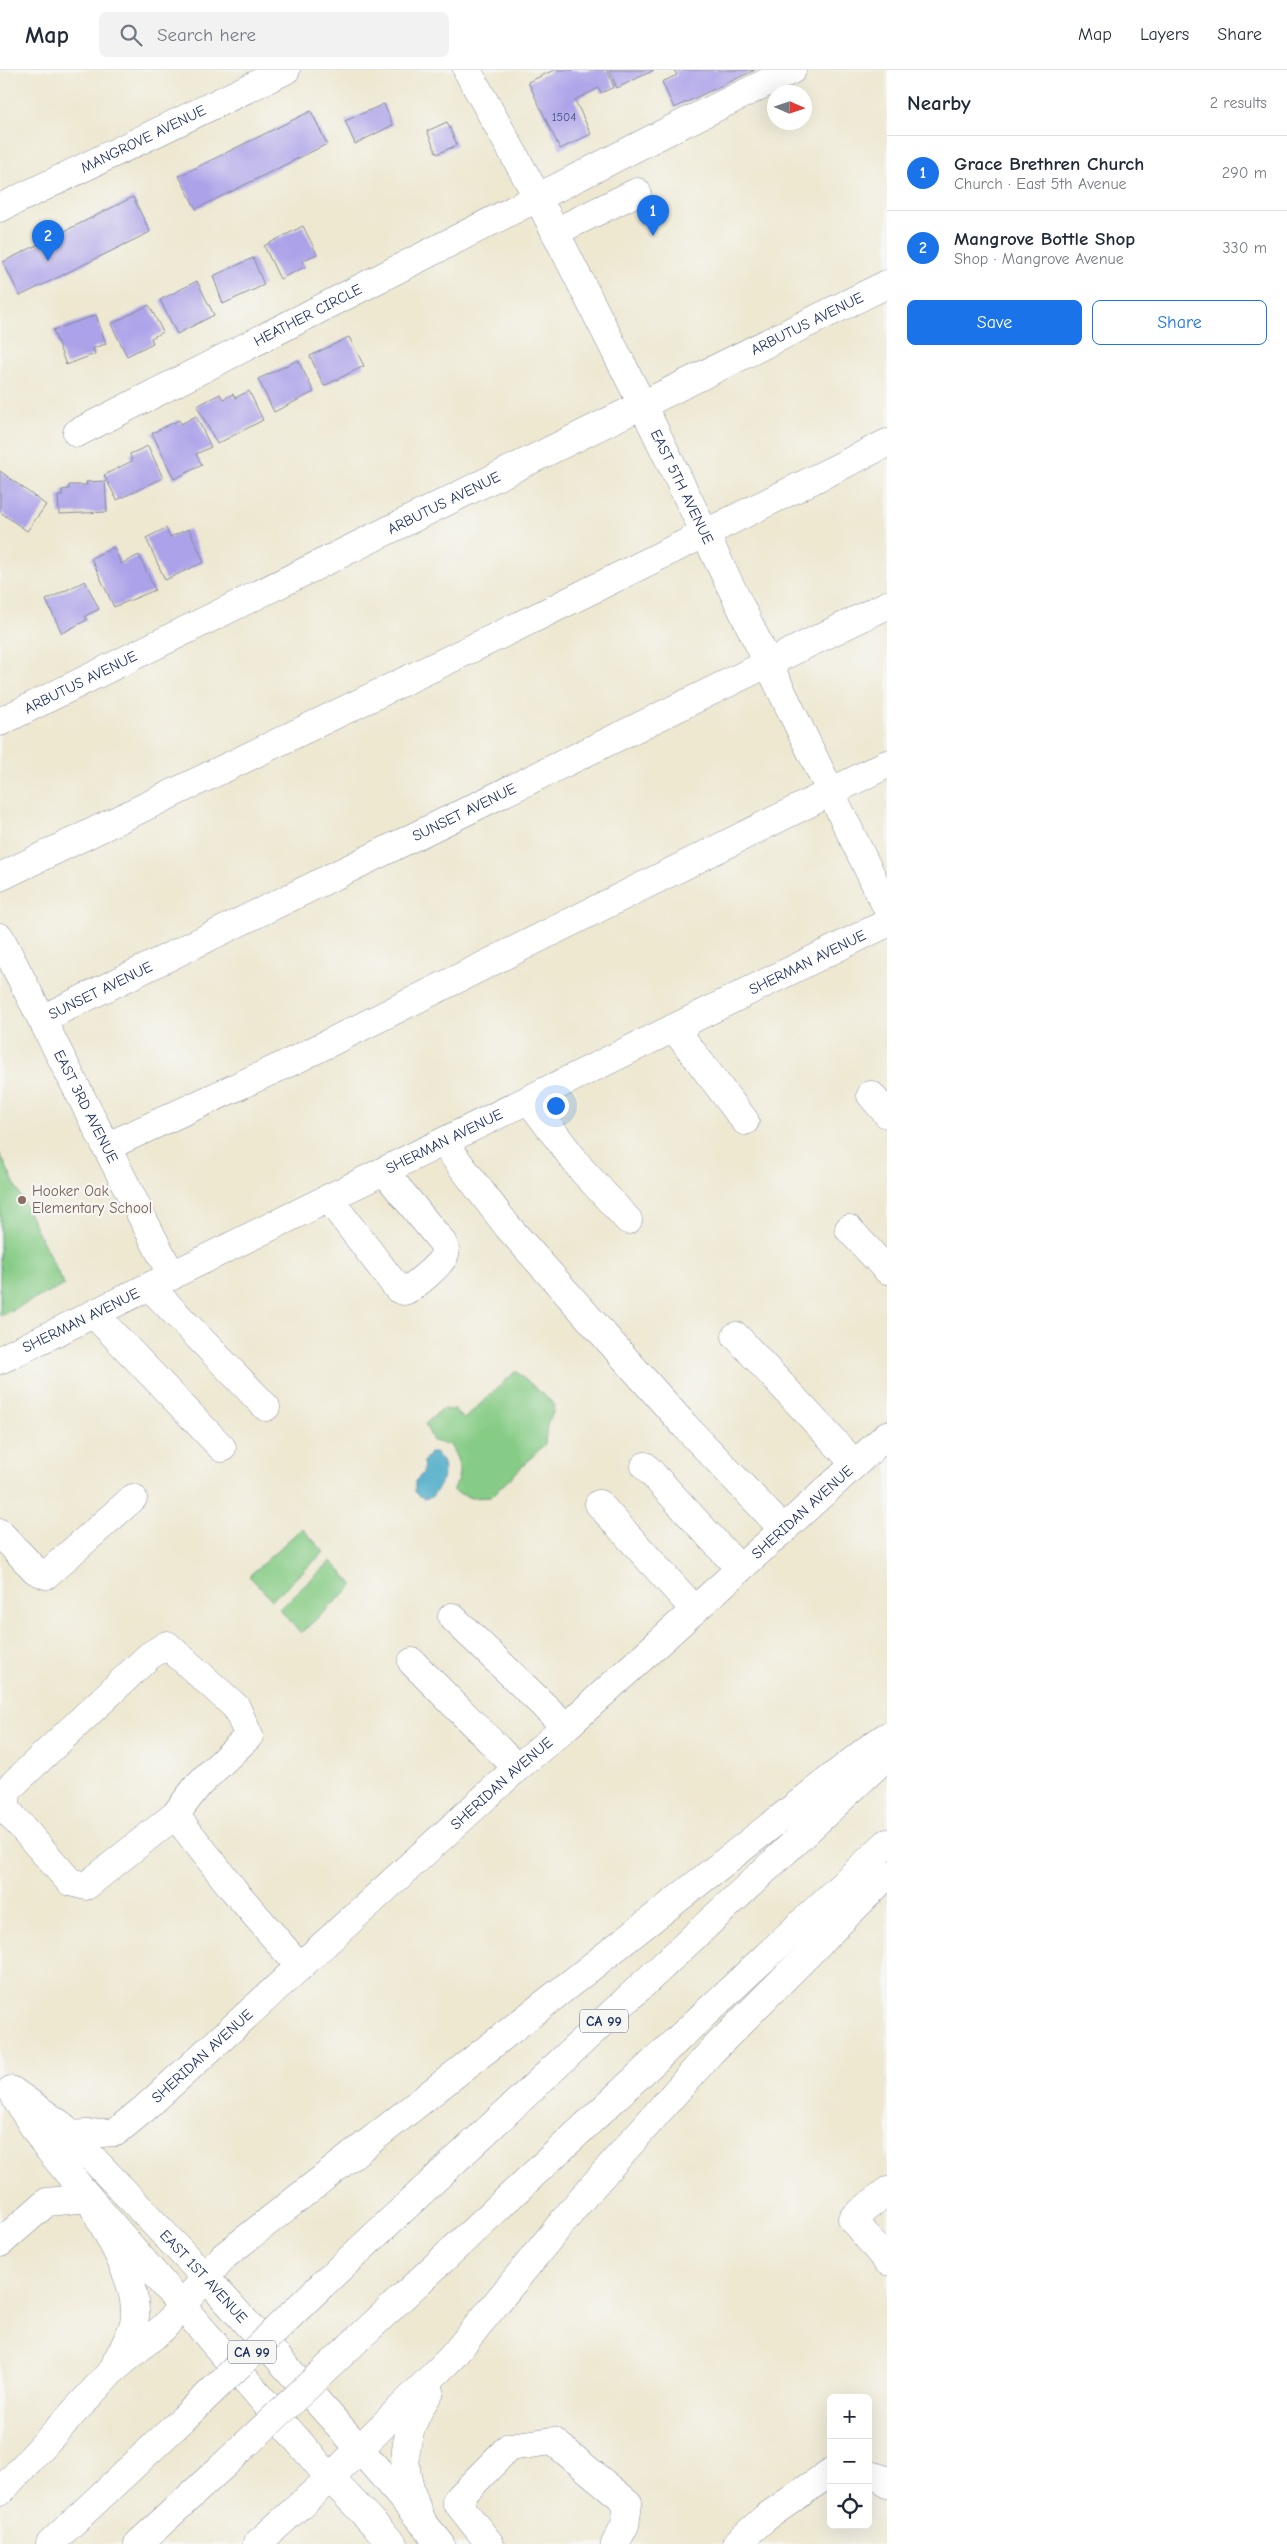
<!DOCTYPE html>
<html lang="en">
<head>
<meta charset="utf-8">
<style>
  body { margin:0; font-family:"Comic Neue",sans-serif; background:#f2f2f3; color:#1f2937 }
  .controls { position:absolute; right:15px; bottom:15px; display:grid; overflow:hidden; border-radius:8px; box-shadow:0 5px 20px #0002 }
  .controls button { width:45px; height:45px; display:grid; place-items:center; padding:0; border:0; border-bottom:1px solid #e0e1e3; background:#fff; color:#1f2937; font:25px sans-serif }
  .compass { position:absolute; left:767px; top:15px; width:45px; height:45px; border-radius:50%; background:#fff; box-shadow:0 5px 20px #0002; rotate:93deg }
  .you { position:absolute; left:555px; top:1035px; width:18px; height:18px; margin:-12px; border:4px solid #fff; border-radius:50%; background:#1a73e8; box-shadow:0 0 0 8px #1a73e833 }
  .badge { display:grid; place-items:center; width:32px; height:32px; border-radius:50%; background:#1a73e8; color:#fff; font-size:16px; font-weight:700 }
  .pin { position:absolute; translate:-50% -41px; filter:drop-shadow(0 1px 2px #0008) }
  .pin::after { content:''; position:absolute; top:26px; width:18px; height:15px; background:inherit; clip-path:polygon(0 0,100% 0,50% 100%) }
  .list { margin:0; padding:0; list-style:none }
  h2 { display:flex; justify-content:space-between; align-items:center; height:65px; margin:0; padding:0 20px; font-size:21px }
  h2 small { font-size:16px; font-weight:400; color:#747a83 }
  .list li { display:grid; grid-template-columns:32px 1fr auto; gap:15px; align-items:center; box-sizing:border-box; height:75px; padding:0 20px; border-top:1px solid #e0e1e3 }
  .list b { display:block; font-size:19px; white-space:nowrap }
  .list p { margin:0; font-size:16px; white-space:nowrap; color:#747a83 }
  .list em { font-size:16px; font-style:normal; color:#747a83 }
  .actions { display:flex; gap:10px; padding:15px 20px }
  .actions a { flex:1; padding:11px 0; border:1px solid #1a73e8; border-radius:8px; text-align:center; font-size:18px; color:#1a73e8 }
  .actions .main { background:#1a73e8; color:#fff }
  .icon { flex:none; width:28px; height:28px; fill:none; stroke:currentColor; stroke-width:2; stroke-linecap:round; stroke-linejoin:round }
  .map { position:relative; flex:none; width:887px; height:2474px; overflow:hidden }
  header { display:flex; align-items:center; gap:30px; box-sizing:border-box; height:70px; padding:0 25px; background:#fff; border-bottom:1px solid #e0e1e3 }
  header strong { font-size:24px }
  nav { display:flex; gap:28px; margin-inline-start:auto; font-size:18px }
  .search { width:350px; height:45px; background:#f2f2f3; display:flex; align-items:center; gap:12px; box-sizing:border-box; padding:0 18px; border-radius:8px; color:#747a83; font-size:19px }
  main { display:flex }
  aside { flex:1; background:#fff }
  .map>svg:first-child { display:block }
  .green { fill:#87cc86; stroke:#517e72 }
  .water { fill:#48aac7; stroke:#326c92 }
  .building { fill:#aca2e9 }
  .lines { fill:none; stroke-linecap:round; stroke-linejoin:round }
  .minor-casing { stroke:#848c98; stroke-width:29 }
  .highway-casing { stroke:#848c98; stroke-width:29 }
  .minor { stroke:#fff; stroke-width:28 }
  .highway { stroke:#fff; stroke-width:28 }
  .highway-bridge-casing { stroke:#848c98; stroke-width:29; stroke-linecap:butt }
  .highway-bridge { stroke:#fff; stroke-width:28 }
  .education-dot { fill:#8d6e63; stroke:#f6f6f2; stroke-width:2 }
  .labels { text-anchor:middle; stroke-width:4.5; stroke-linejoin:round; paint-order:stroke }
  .number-label { font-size:12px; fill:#3f4c81 }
  .shield { fill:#f6f6f2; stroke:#5d6b8a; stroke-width:1 }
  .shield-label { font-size:14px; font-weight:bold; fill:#1b2f5e }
  .street-label { font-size:15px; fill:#1b2f5e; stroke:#f6f6f2 }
  .education-label { font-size:15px; fill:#785e54; stroke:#f6f6f2; text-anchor:start }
</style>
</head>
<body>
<header>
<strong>Map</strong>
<div class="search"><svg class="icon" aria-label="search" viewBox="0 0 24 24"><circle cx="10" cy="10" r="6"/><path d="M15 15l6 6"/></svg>Search here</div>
<nav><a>Map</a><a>Layers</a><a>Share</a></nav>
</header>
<main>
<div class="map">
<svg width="887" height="2474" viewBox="0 0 887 2474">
  <rect width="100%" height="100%" fill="#f6f6f2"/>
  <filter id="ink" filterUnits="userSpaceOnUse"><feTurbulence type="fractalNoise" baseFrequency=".02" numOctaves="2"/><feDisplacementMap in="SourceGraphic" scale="10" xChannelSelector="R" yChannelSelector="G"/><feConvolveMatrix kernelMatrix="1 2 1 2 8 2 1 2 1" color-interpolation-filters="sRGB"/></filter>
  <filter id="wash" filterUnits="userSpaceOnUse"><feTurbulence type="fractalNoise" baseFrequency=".0096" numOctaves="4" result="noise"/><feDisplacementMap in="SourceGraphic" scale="20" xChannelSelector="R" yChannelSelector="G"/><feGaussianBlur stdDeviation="1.12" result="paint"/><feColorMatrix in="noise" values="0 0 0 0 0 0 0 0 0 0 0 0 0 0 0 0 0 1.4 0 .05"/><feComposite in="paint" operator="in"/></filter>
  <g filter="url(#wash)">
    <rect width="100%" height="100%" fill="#eee8d1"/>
    <g class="green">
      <polygon points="0,1084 64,1215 0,1246"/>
      <path d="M516 1301 554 1334 553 1343 547 1354 545 1374 491 1427 471 1428 453 1421C462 1401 461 1394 450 1375L433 1371 425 1354 442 1339 455 1340 464 1349Z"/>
      <polygon points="302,1458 324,1482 272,1530 249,1506"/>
      <polygon points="331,1491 354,1515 301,1563 279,1539"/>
    </g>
    <path class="water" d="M430 1383H435C451 1394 442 1414 432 1427L424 1429 415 1422V1411L423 1403 424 1391Z"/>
    <g id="blocks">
      <g class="building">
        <polygon points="554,0 607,0 614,17 601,23 599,18 575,30 591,64 560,79 528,12"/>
        <polygon points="609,0 654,0 617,18"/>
        <polygon points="674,0 755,0 674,38 662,12 677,5"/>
        <polygon points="384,34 393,55 355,74 345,51"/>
        <polygon points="311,41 327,74 196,139 179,106"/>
        <polygon points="447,52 457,75 437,84 427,61"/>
        <polygon points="133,127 150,162 20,226 3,192"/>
        <polygon points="303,156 317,184 302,191 305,197 280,209 264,176"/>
        <polygon points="253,188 264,215 223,234 213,206"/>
        <polygon points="197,211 214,245 177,264 160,230"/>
        <polygon points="149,235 163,262 151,268 153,273 127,286 111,254"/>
        <polygon points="96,245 106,274 93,278 95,284 66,295 53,260"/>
        <polygon points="349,267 364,296 324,316 310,286"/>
        <polygon points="298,290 314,322 274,342 258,309"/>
        <polygon points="249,321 263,350 217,374 197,336 220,324 223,329 233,324 235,328"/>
        <polygon points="196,346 211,377 196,384 202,395 174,409 152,363 179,350 181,354"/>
        <polygon points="148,376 163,408 117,430 104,405 132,391 130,384"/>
        <polygon points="0,401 46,435 27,461 0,442"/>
        <polygon points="105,411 107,442 59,444 58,426 62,426 62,420 69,419 69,415 87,415 86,412"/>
        <polygon points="166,458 170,467 189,459 204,492 165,510 146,468"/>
        <polygon points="114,477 121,494 139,485 155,520 114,537 91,488"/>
        <polygon points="85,511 99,539 85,546 87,550 62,563 46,530"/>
      </g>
    </g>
  </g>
  <g filter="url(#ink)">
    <use href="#blocks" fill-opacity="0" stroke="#848c98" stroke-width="1"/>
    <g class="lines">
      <g class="minor-casing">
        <g id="minor">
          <path id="s1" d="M467 0 538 128 642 334 887 838"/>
          <path id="s2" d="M0 138 286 0"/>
          <polyline points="555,162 637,122"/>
          <path id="s3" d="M77 363 666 62 792 0"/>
          <path id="s4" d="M0 652 887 214"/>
          <polyline points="0,807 539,546 887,373"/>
          <path id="s5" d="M0 867 172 1206"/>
          <path id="s6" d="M42 949 887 535"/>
          <polyline points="674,958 745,1051"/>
          <polyline points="871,1025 887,1044"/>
          <polyline points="529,1030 581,1099 628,1150"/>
          <polyline points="443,1072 508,1157 685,1356 784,1460"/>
          <polyline points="106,1077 295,990 887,694"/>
          <path d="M329 1129 398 1219 404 1221C413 1218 443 1193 445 1184 446 1180 444 1176 442 1172L384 1101"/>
          <polyline points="849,1159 887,1200"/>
          <polyline points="150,1217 266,1337"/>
          <polyline points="94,1244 222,1378"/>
          <polyline points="736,1266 855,1394"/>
          <path id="s7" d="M0 1290 887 853"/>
          <polyline points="645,1396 740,1499"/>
          <polyline points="599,1434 695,1540"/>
          <polyline points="0,1463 35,1500 46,1505 133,1428"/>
          <polyline points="452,1547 566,1657"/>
          <polyline points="412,1592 517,1698"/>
          <polyline points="175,1745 86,1816 70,1812 6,1739 7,1720 149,1586 167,1575 236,1637 249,1666 199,1714 175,1745 233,1819 300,1897"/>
          <path id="s8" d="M11 2020 61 2055 206 2208 359 2378 441 2474"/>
          <polyline points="16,2029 45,2075 89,2128 330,2408 393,2474"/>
          <path id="s9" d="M70 2065 116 2062 144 2039 517 1698 566 1657 887 1365"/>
          <polyline points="887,2121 852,2149 887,2191"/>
          <polyline points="0,2173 47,2132 89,2128"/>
          <polyline points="868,2404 883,2409 887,2414"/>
          <polyline points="490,2474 456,2431 509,2377 553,2371 628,2433 625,2455 615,2474"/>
          <polyline points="736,2474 765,2448 831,2402"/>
        </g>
      </g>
      <g class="highway-casing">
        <g id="highway">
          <path d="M89 2128C105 2161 137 2209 135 2246 134 2262 123 2278 116 2292"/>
          <polyline points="322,2215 887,1686"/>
          <polyline points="361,2266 887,1773"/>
          <polyline points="0,2422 111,2302 164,2257 223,2187 868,1679 887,1666"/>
          <path d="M423 2453C399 2401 398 2370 430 2321"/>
          <polyline points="50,2474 183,2349"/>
          <polyline points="138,2474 224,2395"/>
          <polyline points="257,2474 330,2408 452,2287 584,2126 711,1982 887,1805"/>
        </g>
      </g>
      <use href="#minor" class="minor"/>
      <use href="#highway" class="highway"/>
      <g class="highway-bridge-casing">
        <g id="highway-bridge">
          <polyline points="183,2349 322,2215"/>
          <polyline points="224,2395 361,2266"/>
        </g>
      </g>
      <use href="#highway-bridge" class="highway-bridge"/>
    </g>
  </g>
  <circle class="education-dot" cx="22" cy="1130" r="5"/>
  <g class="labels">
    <g class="number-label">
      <text x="564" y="51">1504</text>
    </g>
    <g class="shield">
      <rect x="580" y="1939.5" width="48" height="23" rx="4"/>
      <rect x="228" y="2270.5" width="48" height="23" rx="4"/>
    </g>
    <g class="shield-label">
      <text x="604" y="1956">CA 99</text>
      <text x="252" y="2287">CA 99</text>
    </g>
    <g class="street-label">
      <text dy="5" stroke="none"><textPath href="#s2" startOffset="159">MANGROVE AVENUE</textPath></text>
      <text dy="5" stroke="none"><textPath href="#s3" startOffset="259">HEATHER CIRCLE</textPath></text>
      <text dy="5" stroke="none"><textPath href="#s4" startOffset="900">ARBUTUS AVENUE</textPath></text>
      <text dy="5" stroke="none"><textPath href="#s1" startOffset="469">EAST 5TH AVENUE</textPath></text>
      <text dy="5" stroke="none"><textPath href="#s4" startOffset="495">ARBUTUS AVENUE</textPath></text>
      <text dy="5" stroke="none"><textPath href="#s4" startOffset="90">ARBUTUS AVENUE</textPath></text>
      <text dy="5" stroke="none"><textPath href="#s6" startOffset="470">SUNSET AVENUE</textPath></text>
      <text dy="5" stroke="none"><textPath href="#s7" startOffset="900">SHERMAN AVENUE</textPath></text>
      <text dy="5" stroke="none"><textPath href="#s6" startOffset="65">SUNSET AVENUE</textPath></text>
      <text dy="5" stroke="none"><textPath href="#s5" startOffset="190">EAST 3RD AVENUE</textPath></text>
      <text dy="5" stroke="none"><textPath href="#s7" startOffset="495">SHERMAN AVENUE</textPath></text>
      <text dy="5" stroke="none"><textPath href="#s7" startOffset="90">SHERMAN AVENUE</textPath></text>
      <text dy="5" stroke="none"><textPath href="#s9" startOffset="971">SHERIDAN AVENUE</textPath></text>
      <text dy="5" stroke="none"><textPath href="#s9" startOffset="566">SHERIDAN AVENUE</textPath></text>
      <text dy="5" stroke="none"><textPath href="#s9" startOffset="161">SHERIDAN AVENUE</textPath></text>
      <text dy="5" stroke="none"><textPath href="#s8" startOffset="269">EAST 1ST AVENUE</textPath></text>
    </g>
    <g class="education-label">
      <text x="32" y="1126">Hooker Oak<tspan x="32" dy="17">Elementary School</tspan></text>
    </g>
  </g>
</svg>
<div class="controls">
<button>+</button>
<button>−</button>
<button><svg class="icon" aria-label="locate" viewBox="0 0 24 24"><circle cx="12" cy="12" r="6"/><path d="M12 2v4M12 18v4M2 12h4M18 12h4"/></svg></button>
</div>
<svg class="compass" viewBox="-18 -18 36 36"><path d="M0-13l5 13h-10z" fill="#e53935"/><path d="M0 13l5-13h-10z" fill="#747a83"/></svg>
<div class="you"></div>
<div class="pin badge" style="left:653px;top:166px">1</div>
<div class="pin badge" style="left:48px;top:191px">2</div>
</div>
<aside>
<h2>Nearby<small>2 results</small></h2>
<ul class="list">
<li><span class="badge">1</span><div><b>Grace Brethren Church</b><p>Church · East 5th Avenue</p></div><em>290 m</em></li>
<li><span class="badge">2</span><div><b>Mangrove Bottle Shop</b><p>Shop · Mangrove Avenue</p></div><em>330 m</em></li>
</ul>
<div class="actions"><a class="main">Save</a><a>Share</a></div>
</aside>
</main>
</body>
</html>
